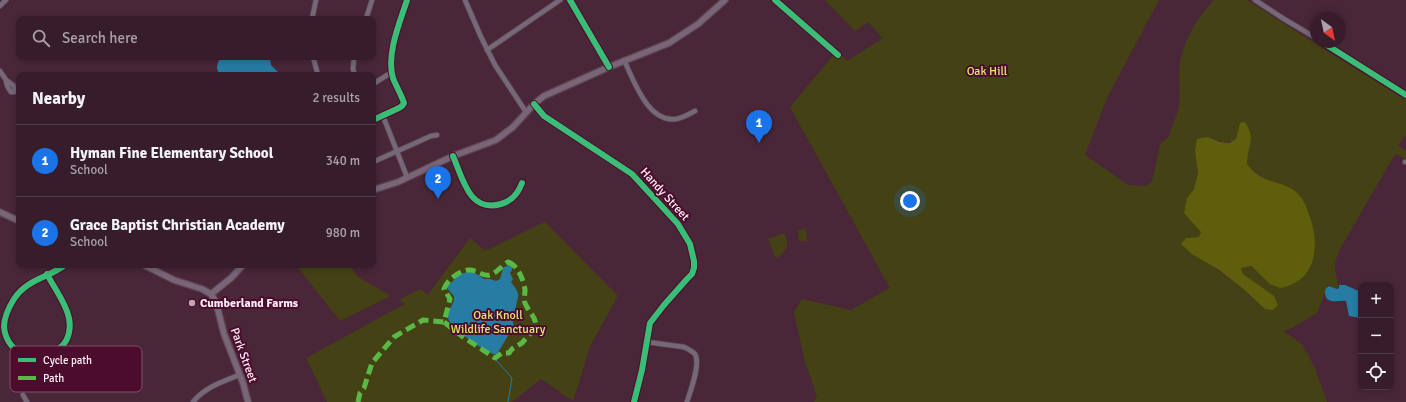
<!DOCTYPE html>
<html lang="en">
<head>
<meta charset="utf-8">
<style>
  body { margin:0; font-family:Signika,sans-serif; background:#3e2632; color:#f1f3f6 }
  .controls { position:absolute; right:12px; bottom:12px; display:grid; overflow:hidden; border-radius:8px; box-shadow:0 2px 6px #0003 }
  .controls button { width:36px; height:36px; display:grid; place-items:center; padding:0; border:0; border-bottom:1px solid #513b47; background:#371d2a; color:#f1f3f6; font:20px sans-serif }
  .compass { position:absolute; left:1310px; top:12px; width:36px; height:36px; border-radius:50%; background:#371d2a; box-shadow:0 2px 6px #0003; rotate:147deg }
  .you { position:absolute; left:910px; top:201px; width:14px; height:14px; margin:-10px; border:3px solid #fff; border-radius:50%; background:#1a73e8; box-shadow:0 0 0 6px #1a73e833 }
  .badge { display:grid; place-items:center; width:26px; height:26px; border-radius:50%; background:#1a73e8; color:#fff; font-size:13px; font-weight:700 }
  .pin { position:absolute; translate:-50% -33px; filter:drop-shadow(0 1px 2px #0008) }
  .pin::after { content:''; position:absolute; top:21px; width:14px; height:12px; background:inherit; clip-path:polygon(0 0,100% 0,50% 100%) }
  .list { margin:0; padding:0; list-style:none }
  h2 { display:flex; justify-content:space-between; align-items:center; height:52px; margin:0; padding:0 16px; font-size:17px }
  h2 small { font-size:13px; font-weight:400; color:#aaa2a8 }
  .list li { display:grid; grid-template-columns:26px 1fr auto; gap:12px; align-items:center; box-sizing:border-box; height:72px; padding:0 16px; border-top:1px solid #513b47 }
  .list b { display:block; font-size:15px; white-space:nowrap }
  .list p { margin:0; font-size:13px; white-space:nowrap; color:#aaa2a8 }
  .list em { font-size:13px; font-style:normal; color:#aaa2a8 }
  .icon { flex:none; width:22px; height:22px; fill:none; stroke:currentColor; stroke-width:2; stroke-linecap:round; stroke-linejoin:round }
  .map { position:relative; flex:none; width:1406px; height:402px; overflow:hidden }
  .search { position:absolute; background:#371d2a; box-shadow:0 2px 6px #0003; left:16px; top:16px; width:360px; height:44px; display:flex; align-items:center; gap:10px; box-sizing:border-box; padding:0 14px; border-radius:8px; color:#aaa2a8; font-size:15px }
  .panel { position:absolute; background:#371d2a; box-shadow:0 2px 6px #0003; left:16px; top:72px; width:360px; height:196px; border-radius:8px }
  .map>svg:first-child { display:block }
  .green { fill:#444214; fill-rule:evenodd }
  .forest { fill:#5f5e0c }
  .water { fill:#277ca4 }
  .lines { fill:none; stroke-linecap:round; stroke-linejoin:round }
  .stream { stroke:#277ca4; stroke-width:1 }
  .minor-casing { stroke:#604552; stroke-width:6 }
  .major-casing { stroke:#604552; stroke-width:8 }
  .minor { stroke:#746879; stroke-width:4.5 }
  .major { stroke:#786678; stroke-width:5.5 }
  .quiet { stroke:#58b947; stroke-width:5; stroke-dasharray:10 5; stroke-linecap:butt }
  .cycleway-casing { stroke:#4c0c2e; stroke-width:8 }
  .cycleway { stroke:#3abd76; stroke-width:6 }
  .poi-dot { fill:#bfa8b2; stroke:#4c0c2e; stroke-width:1.5 }
  .labels { text-anchor:middle; stroke-width:4; stroke-linejoin:round; paint-order:stroke }
  .park-label { font-size:12px; fill:#dee877; stroke:#4c0c2e }
  .street-label { font-size:12px; fill:#feedf3; stroke:#4c0c2e }
  .poi-label { font-size:12px; font-weight:bold; fill:#feedf3; stroke:#4c0c2e; text-anchor:start }
  .key { fill:#4c0c2e; stroke:#815069; stroke-width:1 }
  .key-label { font-size:11px; fill:#feedf3 }
</style>
</head>
<body>
<div class="map">
<svg width="1406" height="402" viewBox="0 0 1406 402">
  <rect width="100%" height="100%" fill="#492738"/>
  <g class="green">
    <path d="M825 0H1159L1107 98 1085 155 1128 185 1146 186 1151 182 1153 178 1160 145 1163 141 1169 137C1171 125 1178 116 1179 105 1181 91 1178 78 1180 64 1183 41 1198 16 1214 0H1247L1335 56 1406 100V135L1398 145 1406 151V159L1395 154 1340 249C1338 255 1334 262 1335 268 1335 275 1339 281 1338 288H1335L1328 285 1317 313 1292 328 1283 331 1302 344 1315 368 1327 402H814L817 396 805 362 794 312 802 299 851 310 890 288 790 107 837 51 847 61 883 38 868 22 855 31ZM1240 123 1251 142 1247 156V164L1253 170 1265 179 1287 186 1313 227 1315 246 1314 258 1260 274 1250 266 1241 268 1243 274 1274 296 1253 299 1241 287 1208 263 1186 238 1199 237 1201 232 1187 198 1194 189 1198 173 1195 151 1207 137C1218 141 1225 145 1236 139Z"/>
    <polygon points="545,222 618,296 590,346 573,401 541,379 512,402 327,402 306,358 405,304 399,300 420,289 428,295 470,238 485,251"/>
    <polygon points="806,229 807,241 799,241 798,230"/>
    <path d="M784 233C790 243 787 251 778 257H775L768 239Z"/>
    <polygon points="296,265 350,265 358,277 391,296 340,321"/>
  </g>
  <path class="forest" d="M1245 122C1257 142 1247 144 1247 164 1252 170 1258 176 1266 179 1277 184 1291 185 1299 195 1305 201 1308 212 1311 220 1320 249 1315 282 1280 288L1270 284 1251 266 1241 268 1243 274 1274 296 1278 305 1273 310 1265 309 1241 287 1219 270 1192 254 1181 244 1186 238 1199 237 1201 232 1184 213 1187 198 1194 189 1198 173 1195 151 1197 139 1207 137 1220 142 1229 143 1236 139 1240 123Z"/>
  <g class="water">
    <path d="M221 57H265L270 59 271 65 281 75H220C215 68 217 64 221 57Z"/>
    <path d="M510 264H512V270L510 273 513 279 511 282C520 294 519 293 516 306 515 311 515 314 512 318L514 326 497 354H493C483 350 450 328 448 318 446 310 455 305 454 297 453 294 448 290 447 287L460 274 472 271 484 279H490L496 281 500 279 503 268Z"/>
    <path d="M1339 285H1345L1361 292V318L1349 316 1346 301C1338 300 1326 305 1325 293 1325 289 1326 288 1329 286L1337 289 1339 288Z"/>
  </g>
  <g class="lines">
    <polyline class="stream" points="496,360 512,378 508,402"/>
    <g class="minor-casing">
      <g id="minor">
        <polyline points="465,0 481,37 495,65 526,112"/>
        <polyline points="570,0 609,67"/>
        <polyline points="775,0 838,55"/>
        <polyline points="1255,0 1284,19 1316,38"/>
        <polyline points="0,6 6,0"/>
        <polyline points="312,19 316,0"/>
        <polyline points="366,19 372,0"/>
        <polyline points="1322,42 1406,95"/>
        <polyline points="487,50 560,0"/>
        <polyline points="313,57 318,75"/>
        <polyline points="354,57 353,69 355,75"/>
        <path d="M624 60C634 81 648 123 676 119 683 118 689 114 695 111"/>
        <path d="M0 71 6 80 13 85 15 89 14 92H11C8 88 6 85 6 80"/>
        <polyline points="373,84 392,72"/>
        <polyline points="534,104 544,116 632,174 678,224 690,244 694,261 694,268 692,274 687,279 664,305 650,323 642,370 634,402"/>
        <polyline points="383,116 407,177"/>
        <path d="M373 120 399 108 402 106 404 103C401 94 396 86 393 78 386 54 400 22 407 0"/>
        <path d="M453 156C463 179 469 213 501 204 512 201 518 194 522 183"/>
        <polyline points="373,162 431,136 437,135"/>
        <polyline points="1405,162 1406,162"/>
        <path d="M47 274C54 288 66 303 69 318 71 328 69 339 62 346 41 366 7 357 4 327 4 317 9 307 14 299 27 279 48 278 65 265"/>
        <path d="M647 342 684 347C688 349 692 351 695 354 701 364 690 392 687 402"/>
        <polyline points="23,395 27,402"/>
        <path d="M193 402C205 387 222 382 239 375"/>
      </g>
    </g>
    <g class="major-casing">
      <g id="major">
        <polyline points="373,190 398,182 453,156 496,140 513,127 534,104 544,96 609,67 669,43 698,24 725,0"/>
        <polyline points="0,212 19,221"/>
        <polyline points="144,265 174,280 202,289 211,294 216,302 224,334 243,383 248,402"/>
        <polyline points="211,294 231,278 243,265"/>
      </g>
    </g>
    <use href="#minor" class="minor"/>
    <use href="#major" class="major"/>
    <g class="quiet">
      <path d="M508 262C518 265 524 281 525 290 525 295 523 301 526 305 530 314 536 316 536 327L522 343 512 349 509 353H502L495 358 463 337 444 322 450 299 444 289C447 280 459 271 468 270 476 269 483 277 490 275 497 273 502 265 508 262Z"/>
      <polyline points="358,402 360,393 364,388 372,363 394,337 423,320 444,322"/>
    </g>
    <g class="cycleway-casing">
      <g id="cycleway">
        <polyline points="570,0 609,67"/>
        <polyline points="775,0 838,55"/>
        <polyline points="1322,42 1406,95"/>
        <polyline points="534,104 544,116 632,174 678,224 690,244 694,261 694,268 692,274 687,279 664,305 650,323 642,370 634,402"/>
        <path d="M373 120 399 108 402 106 404 103C401 94 396 86 393 78 386 54 400 22 407 0"/>
        <path d="M453 156C463 179 469 213 501 204 512 201 518 194 522 183"/>
        <path d="M47 274C54 288 66 303 69 318 71 328 69 339 62 346 41 366 7 357 4 327 4 317 9 307 14 299 27 279 48 278 65 265"/>
      </g>
    </g>
    <use href="#cycleway" class="cycleway"/>
  </g>
  <circle class="poi-dot" cx="192" cy="303" r="4"/>
  <g class="labels">
    <g class="park-label">
      <text x="987" y="75">Oak Hill</text>
      <text x="498" y="319">Oak Knoll<tspan x="498" dy="14">Wildlife Sanctuary</tspan></text>
    </g>
    <g class="street-label">
      <text transform="translate(665 194) rotate(48)" y="4">Handy Street</text>
      <text transform="translate(244 355) rotate(70)" y="4">Park Street</text>
    </g>
    <g class="poi-label">
      <text x="200" y="307">Cumberland Farms</text>
    </g>
  </g>
  <rect x="10" y="346" width="132" height="46" rx="6" class="key"/>
  <rect x="18" y="358" width="18" height="4" fill="#3abd76"/>
  <rect x="18" y="376" width="18" height="4" fill="#58b947"/>
  <g class="key-label">
    <text x="43" y="364">Cycle path</text>
    <text x="43" y="382">Path</text>
  </g>
</svg>
<div class="controls">
<button>+</button>
<button>−</button>
<button><svg class="icon" aria-label="locate" viewBox="0 0 24 24"><circle cx="12" cy="12" r="6"/><path d="M12 2v4M12 18v4M2 12h4M18 12h4"/></svg></button>
</div>
<svg class="compass" viewBox="-18 -18 36 36"><path d="M0-13l5 13h-10z" fill="#e53935"/><path d="M0 13l5-13h-10z" fill="#aaa2a8"/></svg>
<div class="you"></div>
<div class="pin badge" style="left:759px;top:143px">1</div>
<div class="pin badge" style="left:438px;top:199px">2</div>
<div class="search"><svg class="icon" aria-label="search" viewBox="0 0 24 24"><circle cx="10" cy="10" r="6"/><path d="M15 15l6 6"/></svg>Search here</div>
<section class="panel">
<h2>Nearby<small>2 results</small></h2>
<ul class="list">
<li><span class="badge">1</span><div><b>Hyman Fine Elementary School</b><p>School</p></div><em>340 m</em></li>
<li><span class="badge">2</span><div><b>Grace Baptist Christian Academy</b><p>School</p></div><em>980 m</em></li>
</ul>
</section>
</div>
</body>
</html>
